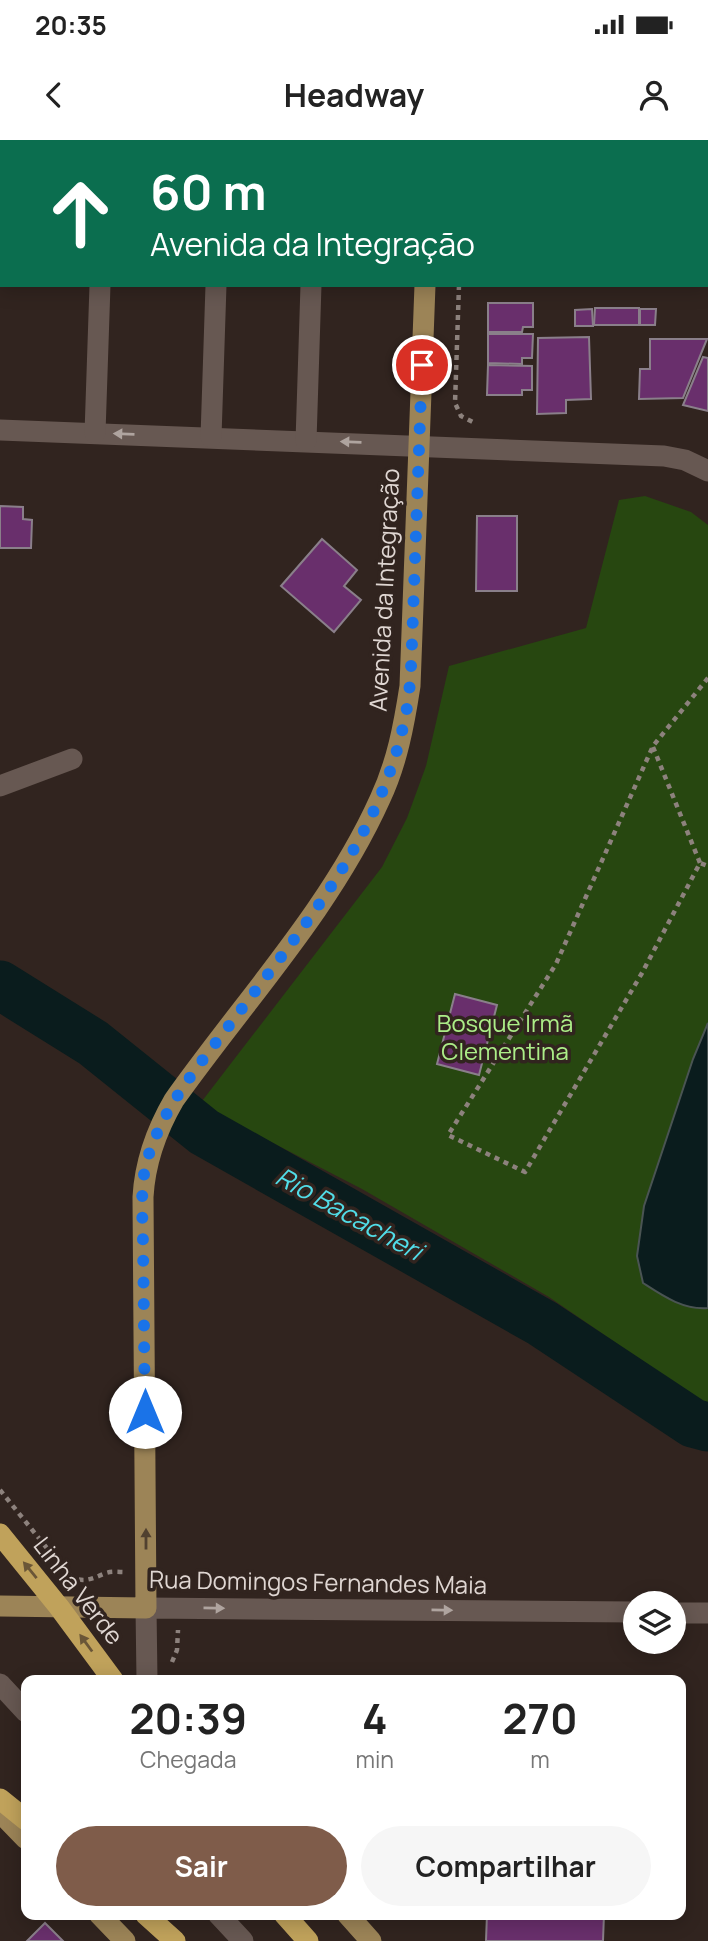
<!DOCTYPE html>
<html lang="pt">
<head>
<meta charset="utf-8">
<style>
  :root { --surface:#fff; --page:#f6f6f6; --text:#222; --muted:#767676; --accent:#7f5c4a }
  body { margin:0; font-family:Manrope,sans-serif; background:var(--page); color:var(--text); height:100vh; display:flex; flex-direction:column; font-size:26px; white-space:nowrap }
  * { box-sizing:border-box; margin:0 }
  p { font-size:23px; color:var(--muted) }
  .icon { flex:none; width:38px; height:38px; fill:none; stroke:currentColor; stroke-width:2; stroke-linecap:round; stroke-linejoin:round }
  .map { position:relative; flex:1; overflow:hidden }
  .panel { position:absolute; left:21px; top:1535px; width:665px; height:245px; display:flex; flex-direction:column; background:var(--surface); border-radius:14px; box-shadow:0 4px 18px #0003 }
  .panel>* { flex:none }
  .top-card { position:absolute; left:0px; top:0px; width:709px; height:147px; box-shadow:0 4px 18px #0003; background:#0b6e4f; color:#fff; overflow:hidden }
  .tools { position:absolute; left:623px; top:1451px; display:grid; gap:14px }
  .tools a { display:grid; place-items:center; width:63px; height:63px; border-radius:50%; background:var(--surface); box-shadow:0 4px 18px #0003; font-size:35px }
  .pin { position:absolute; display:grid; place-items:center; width:60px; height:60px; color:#fff; margin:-30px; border:4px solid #fff; border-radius:50%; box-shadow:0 2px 7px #0007 }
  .me { position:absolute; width:77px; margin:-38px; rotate:0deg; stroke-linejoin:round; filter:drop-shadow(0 0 5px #0008) }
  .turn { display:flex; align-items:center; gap:24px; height:147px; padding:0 35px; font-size:32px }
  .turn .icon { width:91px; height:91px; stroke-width:2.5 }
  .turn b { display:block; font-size:49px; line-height:60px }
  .eta { display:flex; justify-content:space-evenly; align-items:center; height:119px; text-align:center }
  .eta b { font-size:42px; font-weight:700; line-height:49px }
  .action { display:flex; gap:14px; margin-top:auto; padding:14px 35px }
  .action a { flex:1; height:80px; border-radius:42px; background:var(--accent); color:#fff; font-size:28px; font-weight:700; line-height:80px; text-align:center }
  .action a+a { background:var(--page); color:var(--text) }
  .status { display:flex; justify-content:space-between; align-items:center; height:49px; padding:0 35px; background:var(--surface); direction:ltr }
  .status svg { height:19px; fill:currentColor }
  header { display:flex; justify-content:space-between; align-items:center; height:91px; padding:0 35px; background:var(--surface); font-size:32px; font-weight:700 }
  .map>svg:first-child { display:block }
  .green { fill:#274710 }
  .water { fill:#0a1c1d; stroke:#4a5453; stroke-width:2 }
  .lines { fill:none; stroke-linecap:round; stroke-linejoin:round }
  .river { stroke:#0a1c1d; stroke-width:49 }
  .building { fill:#692f6c; stroke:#8a7f8a; stroke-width:2 }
  .path { stroke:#8d827d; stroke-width:4.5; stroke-dasharray:5 5; stroke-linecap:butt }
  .minor { stroke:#675852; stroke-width:21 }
  .major { stroke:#9c8457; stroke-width:21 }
  .highway { stroke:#c0a25b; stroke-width:21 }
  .oneway { fill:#afa49f }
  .oneway2 { fill:#514130 }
  .oneway3 { fill:#6a5637 }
  .route { stroke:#1a73e8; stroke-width:12; stroke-dasharray:0 21.6 }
  .labels { text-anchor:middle; stroke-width:7; stroke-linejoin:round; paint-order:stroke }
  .street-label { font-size:24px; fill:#dfd6d2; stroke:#31241f }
  .park-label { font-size:24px; fill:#acee88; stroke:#31241f }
  .water-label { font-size:26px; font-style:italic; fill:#51dce7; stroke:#31241f }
</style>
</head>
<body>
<div class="status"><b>20:35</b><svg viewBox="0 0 49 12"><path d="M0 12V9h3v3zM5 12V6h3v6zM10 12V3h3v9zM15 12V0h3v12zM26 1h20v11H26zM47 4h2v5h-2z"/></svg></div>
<header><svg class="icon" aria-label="back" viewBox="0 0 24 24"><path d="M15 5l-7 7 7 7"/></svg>Headway<svg class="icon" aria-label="person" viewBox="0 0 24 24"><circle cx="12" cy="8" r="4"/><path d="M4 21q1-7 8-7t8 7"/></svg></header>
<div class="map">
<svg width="708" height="1801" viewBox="0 0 708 1801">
  <rect width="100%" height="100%" fill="#31241f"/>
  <!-- green -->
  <path class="green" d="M645,356l46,16 17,13v881l-159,-109 -187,-108 -163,-84 183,-238 25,-49 19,-52 23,-100 137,-38 33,-128z"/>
  <!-- water -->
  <path class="water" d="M708,883v285c-25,2 -45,-12 -65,-25l-6,-27 7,-50 49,-147z"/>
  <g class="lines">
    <!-- river -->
    <path class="river" d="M0,845l93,58 111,89 338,191 151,100 15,4"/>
  </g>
  <!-- building -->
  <g class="building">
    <path d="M488,163h45v24h-10l-1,5h-34z"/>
    <path d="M595,168h44v17h-45z"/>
    <path d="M592,169l1,17h-18v-16z"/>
    <path d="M640,169h16l-1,16h-15z"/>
    <path d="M488,194h45l-1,24h-10v6l-34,-1z"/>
    <path d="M589,197l2,62 -25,1v13l-29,1 1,-76z"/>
    <path d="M650,199h57l-24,59 -44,1 1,-30h10z"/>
    <path d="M703,217l5,1v53l-25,-6z"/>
    <path d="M488,225l44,1v24h-10v5h-35z"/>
    <path d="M0,366l23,1v12l9,1 -1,28h-31z"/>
    <path d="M477,376h40v75h-41z"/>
    <path d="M322,399l35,31 -13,16 17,14 -27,32 -53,-46z"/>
    <path d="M455,854l42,11 -18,70 -42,-11z"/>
    <path d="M487,1774h117l-1,27h-117z"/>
    <path d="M45,1783l18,18h-36z"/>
  </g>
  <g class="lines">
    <!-- path -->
    <g class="path">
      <path d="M464,2v-2"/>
      <path d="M459,145l-4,118 6,13 14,7"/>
      <path d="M708,538l-55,68 -97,218 -108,171 77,37 117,-199 58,-110 8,3"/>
      <path d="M653,607l47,116"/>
      <path d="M0,1350l67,83c14,12 24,6 39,0 6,-2 13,-1 18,-1"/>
      <path d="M172,1522l5,-12 1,-20"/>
    </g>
    <!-- minor -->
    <g class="minor">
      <path d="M105,2v-2"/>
      <path d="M220,2v-2"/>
      <path d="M316,2v-2"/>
      <path d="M0,290l664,26 21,4 23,11"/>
      <path d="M95,293l5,-148"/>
      <path d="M211,297l5,-152"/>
      <path d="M306,301l5,-156"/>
      <path d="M0,646l72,-27"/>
      <path d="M674,1473h34"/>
      <path d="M147,1540l-1,-72 489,4"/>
      <path d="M0,1544l26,28"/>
      <path d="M218,1774l25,27"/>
    </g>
    <!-- major -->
    <g class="major">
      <path d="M430,2v-2"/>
      <path d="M0,1466l146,2 -3,-411c2,-36 13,-66 31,-97 70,-99 156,-190 206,-301 17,-36 24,-74 30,-113l15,-401"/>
      <path d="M0,1672l26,27"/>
      <path d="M99,1774l26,27"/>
      <path d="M347,1774l24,27"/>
    </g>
    <!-- highway -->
    <g class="highway">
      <path d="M0,1394l59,73 54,73"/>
      <path d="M0,1659l26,21"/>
      <path d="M145,1774l30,27"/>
      <path d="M284,1774l24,27"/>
    </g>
  </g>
  <!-- one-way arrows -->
  <defs><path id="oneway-solid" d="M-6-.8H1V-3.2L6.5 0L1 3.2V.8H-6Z" transform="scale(1.75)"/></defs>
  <g class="oneway">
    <use href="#oneway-solid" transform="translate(124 294) rotate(-178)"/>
    <use href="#oneway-solid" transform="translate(351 302) rotate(-178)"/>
    <use href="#oneway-solid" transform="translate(214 1468) rotate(1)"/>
    <use href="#oneway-solid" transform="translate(442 1470) rotate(1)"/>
  </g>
  <use class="oneway2" href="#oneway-solid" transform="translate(146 1399) rotate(-90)"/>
  <g class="oneway3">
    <use href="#oneway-solid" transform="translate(30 1430) rotate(-129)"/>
    <use href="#oneway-solid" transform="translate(86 1503) rotate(-126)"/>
  </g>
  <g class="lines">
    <!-- route -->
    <path class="route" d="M145,1272c-1,-55 -1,-110 -2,-165 0,-29 -4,-62 5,-90 16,-51 51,-92 83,-134 69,-92 146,-182 172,-296 7,-28 8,-56 9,-84l10,-278"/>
  </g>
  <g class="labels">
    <!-- street labels -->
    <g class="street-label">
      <text transform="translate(385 450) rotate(-87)" y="8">Avenida da Integração</text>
      <text transform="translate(318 1443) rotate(1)" y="8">Rua Domingos Fernandes Maia</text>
      <text transform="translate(78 1451) rotate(52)" y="8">Linha Verde</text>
    </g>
    <!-- park labels -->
    <g class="park-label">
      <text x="505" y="892">Bosque Irmã<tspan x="505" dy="28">Clementina</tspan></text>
    </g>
    <!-- water labels -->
    <g class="water-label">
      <text transform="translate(349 1074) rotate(29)" y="9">Rio Bacacheri</text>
    </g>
  </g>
</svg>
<div class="tools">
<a><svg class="icon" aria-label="layers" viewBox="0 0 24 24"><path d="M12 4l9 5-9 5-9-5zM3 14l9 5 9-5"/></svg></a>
</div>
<div class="pin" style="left:422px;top:225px;background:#d93025"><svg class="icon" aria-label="arrive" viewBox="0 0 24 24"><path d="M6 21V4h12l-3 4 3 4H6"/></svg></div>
<svg class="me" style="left:145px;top:1272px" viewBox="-20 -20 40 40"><circle r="19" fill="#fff"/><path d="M0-13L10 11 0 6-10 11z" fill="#1a73e8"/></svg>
<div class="top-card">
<div class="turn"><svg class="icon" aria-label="ahead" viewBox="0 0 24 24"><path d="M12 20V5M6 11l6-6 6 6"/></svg><div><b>60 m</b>Avenida da Integração</div></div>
</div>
<section class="panel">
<div class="eta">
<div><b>20:39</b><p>Chegada</p></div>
<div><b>4</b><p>min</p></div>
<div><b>270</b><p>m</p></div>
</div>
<div class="action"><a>Sair</a><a>Compartilhar</a></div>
</section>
</div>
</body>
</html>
